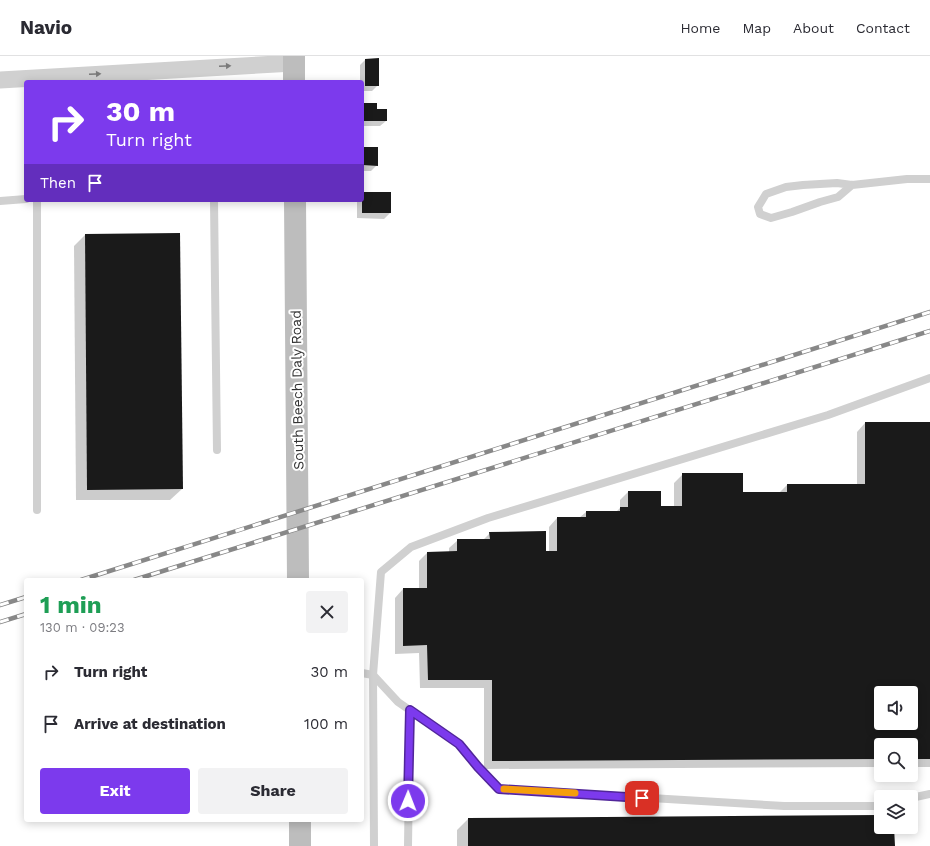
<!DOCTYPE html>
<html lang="en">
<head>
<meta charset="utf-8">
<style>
  :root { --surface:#fff; --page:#f2f2f3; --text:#2b2b33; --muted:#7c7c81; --line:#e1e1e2; --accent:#7c3aed }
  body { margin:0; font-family:"Work Sans",sans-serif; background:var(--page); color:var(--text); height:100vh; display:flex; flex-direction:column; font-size:15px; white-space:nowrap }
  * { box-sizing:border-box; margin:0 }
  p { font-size:13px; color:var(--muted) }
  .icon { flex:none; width:22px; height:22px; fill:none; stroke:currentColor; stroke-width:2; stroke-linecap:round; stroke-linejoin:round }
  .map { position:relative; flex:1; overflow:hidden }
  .drawer { position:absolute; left:24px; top:522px; width:340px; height:244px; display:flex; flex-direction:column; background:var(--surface); border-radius:4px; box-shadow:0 2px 10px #0003 }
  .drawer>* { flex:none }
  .hud { position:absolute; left:24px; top:24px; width:340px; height:122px; border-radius:4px; box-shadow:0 2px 10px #0003; background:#7c3aed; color:#fff; overflow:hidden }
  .controls { position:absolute; left:874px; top:630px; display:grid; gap:8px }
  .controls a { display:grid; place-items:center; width:44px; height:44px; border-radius:4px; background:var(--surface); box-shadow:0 2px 10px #0003; font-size:20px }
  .pin { position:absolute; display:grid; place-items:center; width:34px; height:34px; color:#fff; margin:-17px; border-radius:8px; box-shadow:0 2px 6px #0006 }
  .me { position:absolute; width:44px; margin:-22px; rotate:1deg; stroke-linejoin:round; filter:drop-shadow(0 0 3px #0008) }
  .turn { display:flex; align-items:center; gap:14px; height:84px; padding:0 16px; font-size:18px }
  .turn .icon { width:52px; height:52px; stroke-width:2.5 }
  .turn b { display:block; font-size:28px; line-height:34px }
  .then { display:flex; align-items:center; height:38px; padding:0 16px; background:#0003; gap:8px; font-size:15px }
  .round { display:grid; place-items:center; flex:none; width:42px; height:42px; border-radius:4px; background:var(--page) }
  .headline { display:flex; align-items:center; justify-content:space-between; height:68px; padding:0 16px }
  h1 { font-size:24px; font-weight:700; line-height:30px; color:#1e9e55 }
  .cta { display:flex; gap:8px; margin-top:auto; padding:8px 16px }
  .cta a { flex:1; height:46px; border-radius:4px; background:var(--accent); color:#fff; font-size:16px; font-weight:700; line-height:46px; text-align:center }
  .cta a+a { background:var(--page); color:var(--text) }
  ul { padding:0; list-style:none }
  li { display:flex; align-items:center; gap:12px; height:52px; padding:0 16px }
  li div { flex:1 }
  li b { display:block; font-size:15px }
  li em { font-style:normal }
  header { display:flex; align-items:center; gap:24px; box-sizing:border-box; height:56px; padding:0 20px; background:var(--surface); border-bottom:1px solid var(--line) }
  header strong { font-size:19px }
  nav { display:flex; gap:22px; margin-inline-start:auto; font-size:14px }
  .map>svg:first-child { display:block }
  .shadow { fill:#0003; fill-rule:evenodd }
  .building { fill:#1a1a1a; fill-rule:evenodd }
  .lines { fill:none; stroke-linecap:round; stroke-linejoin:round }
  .lane { stroke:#d0d0d0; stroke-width:8 }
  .street { stroke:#d0d0d0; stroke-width:17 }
  .secondary { stroke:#bdbdbd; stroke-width:22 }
  .rail-casing { stroke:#888; stroke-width:4.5 }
  .rail { stroke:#fff; stroke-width:3; stroke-dasharray:9; stroke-linecap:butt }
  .oneway { fill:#7a7a7a }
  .route-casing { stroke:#51269a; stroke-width:10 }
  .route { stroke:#7c3aed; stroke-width:7 }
  .slow { stroke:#f59e0b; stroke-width:7 }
  .labels { text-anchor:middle; stroke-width:4; stroke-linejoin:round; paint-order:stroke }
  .street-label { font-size:14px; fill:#333; stroke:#fff }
</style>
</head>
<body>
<header>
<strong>Navio</strong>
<nav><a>Home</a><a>Map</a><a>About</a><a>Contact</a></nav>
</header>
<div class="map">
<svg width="930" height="790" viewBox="0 0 930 790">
  <rect width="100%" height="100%" fill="#fff"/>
  <!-- shadow -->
  <g class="shadow">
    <path d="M365,4l13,25 -6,6h-10v-9h-2v-17z"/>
    <path d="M364,48l22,17 -6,5h-18v-20z"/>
    <path d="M364,92l13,17 -6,6h-9v-21z"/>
    <path d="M390,137v20l-6,6 -27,-1v-18h5v-6z"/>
    <path d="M85,179l97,254 -12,11h-94l-2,-254z"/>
    <path d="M865,367h65v344h-19v-22h-30v22l-397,2v-81h-64l-1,-35 -24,1v-56l8,-9h16v-28l8,-8 22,-1v-4l9,-8h25l7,-7 55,19h4v-25l8,-9h22l7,-6h30l4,-4v-8l8,-8 32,15h14v-24l9,-9 59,19h37l8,-8h70v-53zM881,637h30v30h-30z"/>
    <path d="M881,760v11h12l1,19h-437v-16l11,-11z"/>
  </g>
  <!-- building -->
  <g class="building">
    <path d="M379,2v28h-14v-27z"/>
    <path d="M363,47h14v6h10v12h-25z"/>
    <path d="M363,91h15v19l-15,-1 -1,-10h1z"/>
    <rect x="362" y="136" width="29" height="21"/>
    <path d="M180,177l3,256 -96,1 -2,-256z"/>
    <path d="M865,366h65v337h-19v-14h-30v14l-389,2v-81h-64l-1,-35 -24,1v-58h24v-36l30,-1v-12h33l-1,-7 57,-1v20h11v-34h29v-6h34v-4h8v-16h33v15h21v-33h61v19h44v-8h78zM881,637h30v30h-30z"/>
    <path d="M881,759v12h13l1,19h-427v-28z"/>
  </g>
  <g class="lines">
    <!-- lane -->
    <g class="lane">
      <path d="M852,129l-14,12 -18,5 -28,10 -21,6 -11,-4 -2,-7 8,-13 20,-7 17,-2 34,-2 15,2 55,-6h23"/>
      <path d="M214,144l3,250"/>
      <path d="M0,145l26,-2"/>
      <path d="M37,454v-310"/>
      <path d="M362,617l11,2 25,27 61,42 19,23 21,22 285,17h92l5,-1"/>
      <path d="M911,742l19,-4"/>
      <path d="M374,790l-1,-171 8,-103 30,-25 77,-29 340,-103 102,-37"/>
      <path d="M408,790l2,-136"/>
    </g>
    <!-- street -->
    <path class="street" d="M0,24l294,-17"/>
    <!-- secondary -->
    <g class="secondary">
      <path d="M294,0v26"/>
      <path d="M295,144l3,380"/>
      <path d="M300,764v26"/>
    </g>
    <defs>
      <g id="rail">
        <path d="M81,524l849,-268"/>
        <path d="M134,524l796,-249"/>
        <path d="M0,549l26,-8"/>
        <path d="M0,566l26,-8"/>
      </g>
    </defs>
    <!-- rail casing -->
    <use href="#rail" class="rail-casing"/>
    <!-- rail -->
    <use href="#rail" class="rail"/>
  </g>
  <!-- one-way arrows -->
  <defs><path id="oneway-solid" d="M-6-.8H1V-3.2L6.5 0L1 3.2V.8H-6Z"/></defs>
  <g class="oneway">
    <use href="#oneway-solid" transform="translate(225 10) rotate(-3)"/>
    <use href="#oneway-solid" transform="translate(95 18) rotate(-3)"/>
  </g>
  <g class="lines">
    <defs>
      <path id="route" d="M408,745l2,-91 49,34 19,23 21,22 143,9"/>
    </defs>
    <!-- route casing -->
    <use href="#route" class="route-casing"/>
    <!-- route -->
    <use href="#route" class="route"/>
    <!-- slow -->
    <path class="slow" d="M504,733l71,4"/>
  </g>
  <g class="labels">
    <!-- street labels -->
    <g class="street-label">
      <text transform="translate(297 334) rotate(-91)" y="5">South Beech Daly Road</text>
    </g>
  </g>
</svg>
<div class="controls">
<a><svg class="icon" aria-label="sound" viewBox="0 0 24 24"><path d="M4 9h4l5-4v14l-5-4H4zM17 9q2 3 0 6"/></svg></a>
<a><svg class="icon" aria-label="search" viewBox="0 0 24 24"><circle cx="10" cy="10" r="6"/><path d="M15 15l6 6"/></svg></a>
<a><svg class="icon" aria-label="layers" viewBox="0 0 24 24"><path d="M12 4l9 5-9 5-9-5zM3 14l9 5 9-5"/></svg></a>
</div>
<div class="pin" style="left:642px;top:742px;background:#d93025"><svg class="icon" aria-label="arrive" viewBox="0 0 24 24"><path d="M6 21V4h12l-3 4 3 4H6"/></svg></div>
<svg class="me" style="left:408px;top:745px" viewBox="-20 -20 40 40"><circle r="17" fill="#7c3aed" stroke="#fff" stroke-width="3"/><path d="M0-11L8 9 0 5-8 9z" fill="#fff"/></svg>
<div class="hud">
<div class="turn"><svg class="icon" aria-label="right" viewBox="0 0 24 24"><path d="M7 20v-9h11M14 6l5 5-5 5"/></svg><div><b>30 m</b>Turn right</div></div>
<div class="then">Then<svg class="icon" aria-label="arrive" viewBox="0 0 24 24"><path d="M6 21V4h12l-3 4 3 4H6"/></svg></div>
</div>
<section class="drawer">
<div class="headline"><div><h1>1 min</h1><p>130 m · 09:23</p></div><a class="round"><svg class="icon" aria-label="close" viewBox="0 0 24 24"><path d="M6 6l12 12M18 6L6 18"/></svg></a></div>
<ul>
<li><svg class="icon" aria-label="right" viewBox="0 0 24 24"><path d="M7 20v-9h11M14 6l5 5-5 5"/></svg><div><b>Turn right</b></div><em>30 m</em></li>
<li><svg class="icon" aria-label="arrive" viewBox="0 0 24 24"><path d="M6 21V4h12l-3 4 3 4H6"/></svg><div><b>Arrive at destination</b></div><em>100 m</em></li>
</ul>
<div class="cta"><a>Exit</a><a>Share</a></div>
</section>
</div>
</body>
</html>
